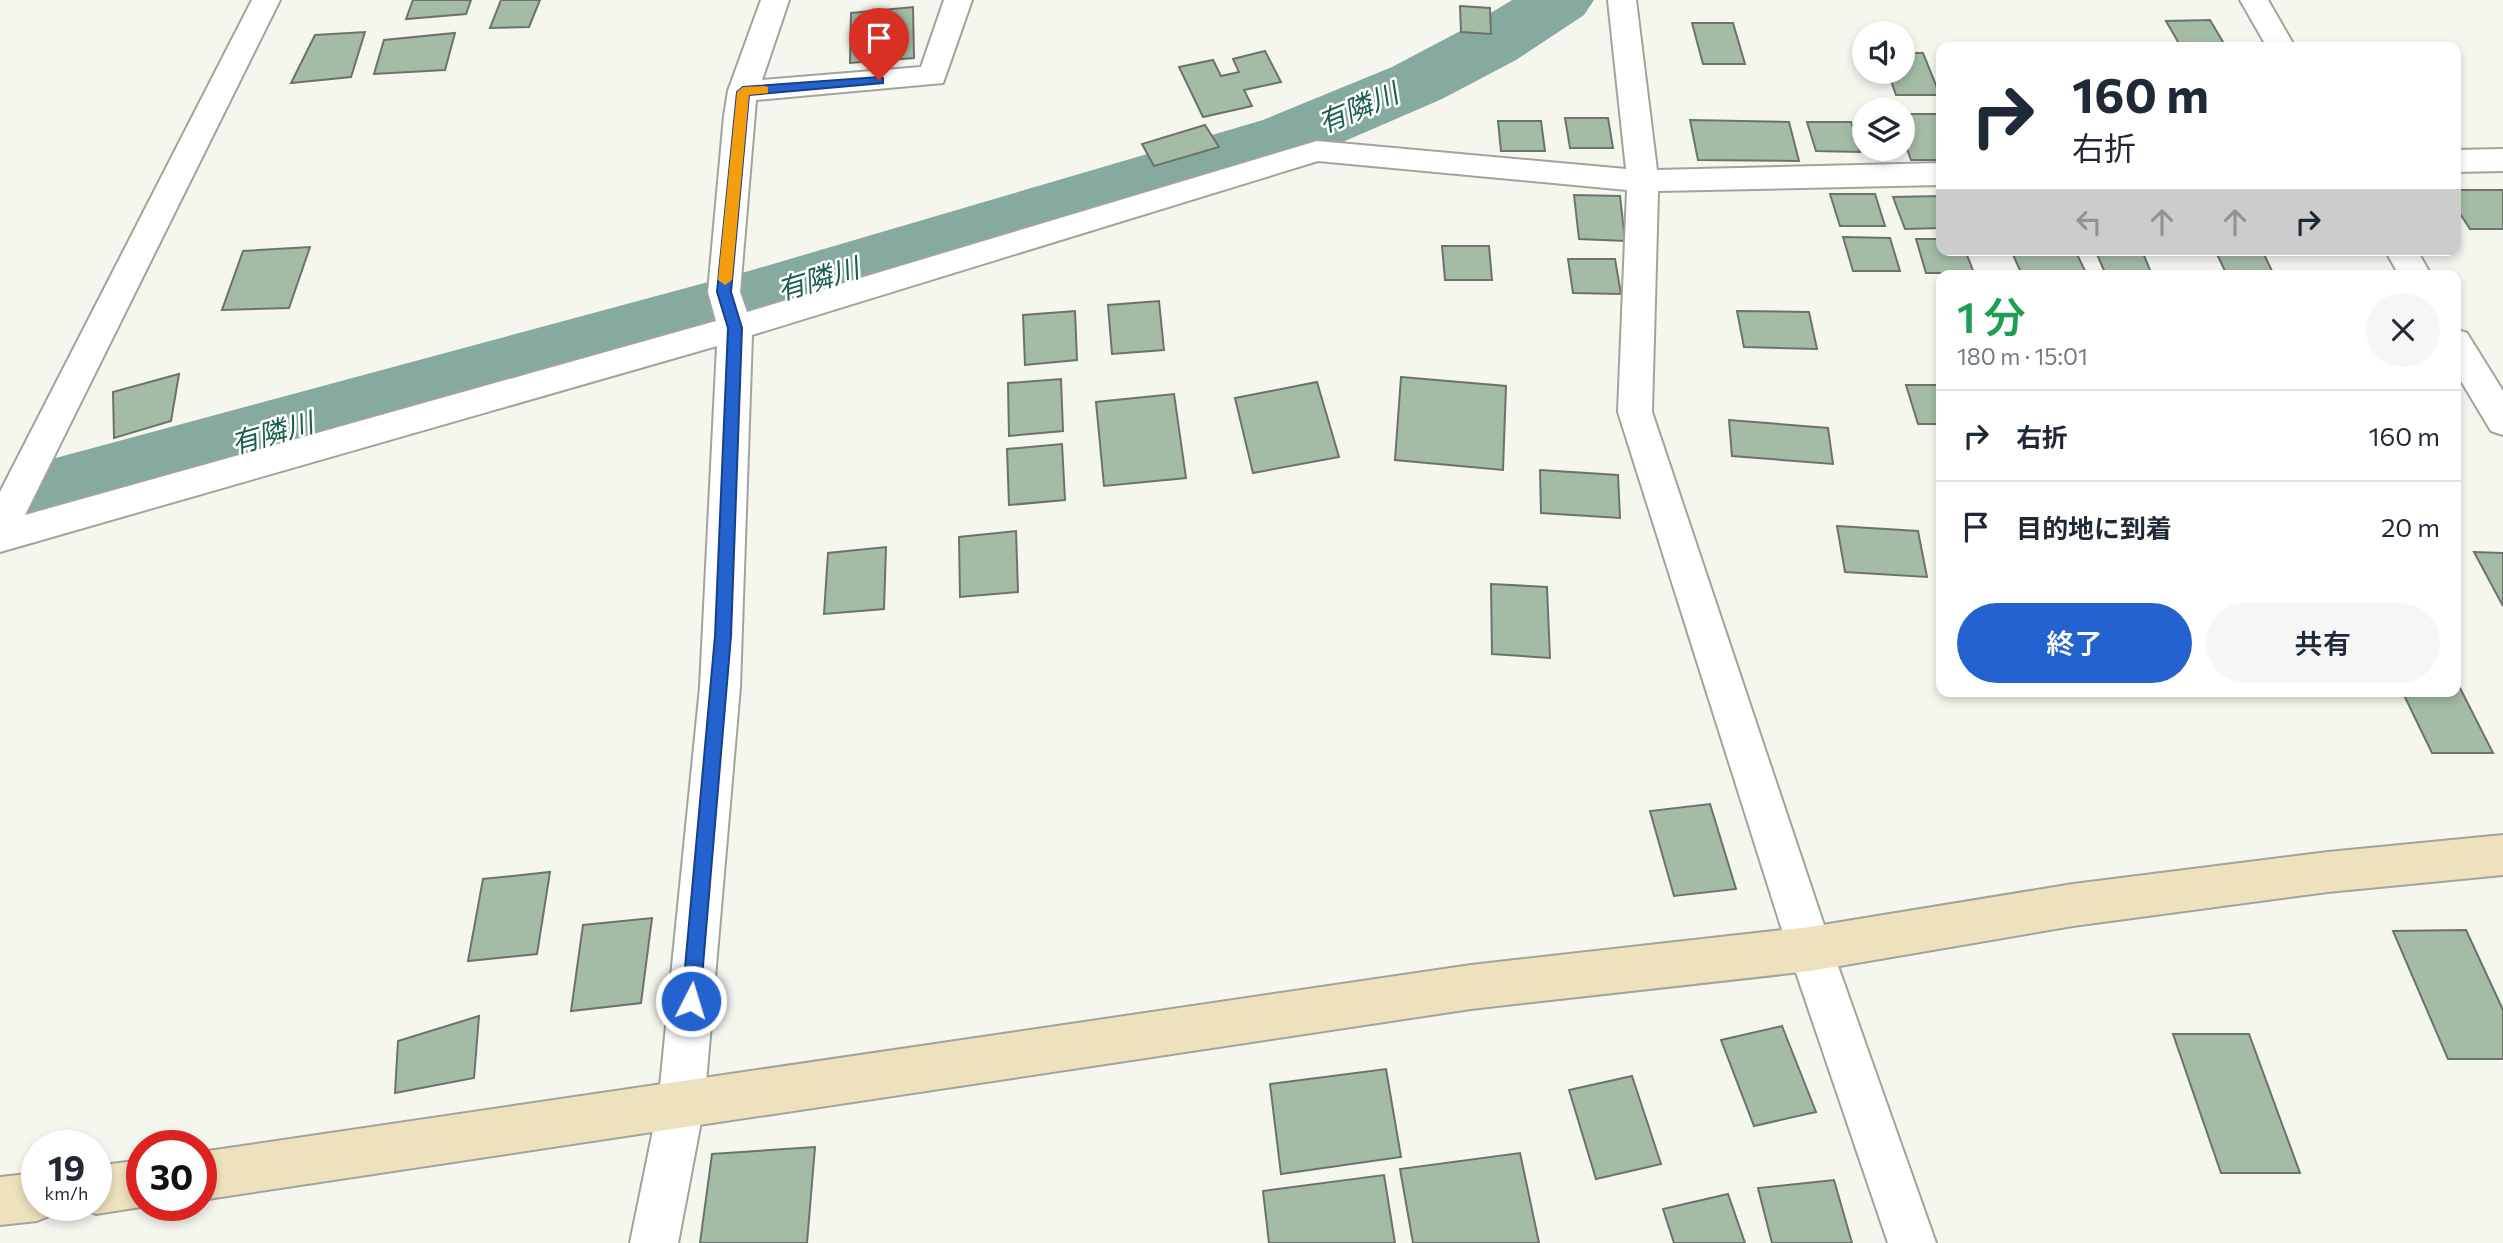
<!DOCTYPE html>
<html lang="ja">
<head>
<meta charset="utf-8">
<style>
  :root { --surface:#fff; --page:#f6f6f7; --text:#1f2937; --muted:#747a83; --line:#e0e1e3; --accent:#2463cf }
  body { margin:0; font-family:Commissioner,"Noto Sans JP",sans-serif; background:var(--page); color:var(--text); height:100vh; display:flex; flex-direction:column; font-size:26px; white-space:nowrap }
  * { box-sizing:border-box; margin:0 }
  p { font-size:23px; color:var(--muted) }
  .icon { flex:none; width:38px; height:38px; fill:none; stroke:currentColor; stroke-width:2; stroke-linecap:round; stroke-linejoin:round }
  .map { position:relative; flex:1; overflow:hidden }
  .details { position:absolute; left:1936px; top:270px; width:525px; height:427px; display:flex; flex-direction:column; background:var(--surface); border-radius:14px; box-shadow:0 4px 10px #0003 }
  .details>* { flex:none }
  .guide { position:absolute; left:1936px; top:42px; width:525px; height:214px; border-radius:14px; box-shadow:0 4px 10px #0003; background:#fff; color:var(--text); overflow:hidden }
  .buttons { position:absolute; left:1852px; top:21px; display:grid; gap:14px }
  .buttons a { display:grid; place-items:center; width:63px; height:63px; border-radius:50%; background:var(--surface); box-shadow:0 4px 10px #0003; font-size:35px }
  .speed { position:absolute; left:21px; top:1130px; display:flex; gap:14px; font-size:35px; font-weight:700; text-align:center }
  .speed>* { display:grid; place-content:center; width:91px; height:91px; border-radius:50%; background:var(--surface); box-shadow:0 4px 10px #0003; line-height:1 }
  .speed small { font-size:18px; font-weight:400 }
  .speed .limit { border:10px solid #d22; background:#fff; color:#111 }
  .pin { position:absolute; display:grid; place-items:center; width:60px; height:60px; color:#fff; margin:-72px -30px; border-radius:50% 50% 50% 0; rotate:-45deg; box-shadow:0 0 7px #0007 }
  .pin .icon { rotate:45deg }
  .me { position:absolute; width:77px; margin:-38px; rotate:5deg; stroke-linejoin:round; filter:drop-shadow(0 0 5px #0008) }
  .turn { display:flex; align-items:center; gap:24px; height:147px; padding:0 21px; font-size:32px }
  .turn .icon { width:91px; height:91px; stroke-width:2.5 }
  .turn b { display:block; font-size:49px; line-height:60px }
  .lanes { display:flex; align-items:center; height:66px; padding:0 21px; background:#0003; justify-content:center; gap:35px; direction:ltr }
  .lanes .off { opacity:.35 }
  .round { display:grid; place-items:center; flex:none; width:74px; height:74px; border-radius:37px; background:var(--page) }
  .head { display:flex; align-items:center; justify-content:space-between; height:119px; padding:0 21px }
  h1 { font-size:42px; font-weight:600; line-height:52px; color:#1e9e55 }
  .action { display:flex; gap:14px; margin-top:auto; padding:14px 21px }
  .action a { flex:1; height:80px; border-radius:42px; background:var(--accent); color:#fff; font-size:28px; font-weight:600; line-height:80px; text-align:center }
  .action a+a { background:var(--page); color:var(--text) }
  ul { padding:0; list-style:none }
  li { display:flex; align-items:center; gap:21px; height:91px; padding:0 21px; border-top:2px solid var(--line) }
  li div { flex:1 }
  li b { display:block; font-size:26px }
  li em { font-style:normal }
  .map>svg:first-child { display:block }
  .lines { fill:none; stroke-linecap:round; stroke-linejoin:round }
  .river { fill:#86aa9f; fill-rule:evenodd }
  .building { fill:#a4bca5; stroke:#6d726d; stroke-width:2 }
  .street-casing { stroke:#a2a49c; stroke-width:4 }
  .secondary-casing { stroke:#a2a49c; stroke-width:4 }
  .street { fill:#fff; fill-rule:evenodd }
  .secondary { fill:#eee2be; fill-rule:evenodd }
  .route { fill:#2463cf; stroke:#174087; stroke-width:2 }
  .slow { fill:#f59e0b }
  .labels { text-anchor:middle; stroke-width:5; stroke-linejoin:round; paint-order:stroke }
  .water-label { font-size:28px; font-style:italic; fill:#195e4f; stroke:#fff }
</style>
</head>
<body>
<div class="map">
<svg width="2503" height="1243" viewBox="0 0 2503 1243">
  <rect width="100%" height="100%" fill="#f5f6ee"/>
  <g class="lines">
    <!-- river -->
    <path class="river" d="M1512,0h82l-10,15 -68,45 -74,39 -127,55 -566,175 -697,200 -31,-10 -13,-25 13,-25 31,-10 697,-188 514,-151 129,-53 74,-39z"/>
  </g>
  <!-- building -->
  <g class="building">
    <path d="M413,0h58l-5,14 -60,5z"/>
    <path d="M501,0h39l-11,27 -39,1z"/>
    <path d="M1460,6l30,2 1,26 -30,-2z"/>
    <path d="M913,7l1,51 -64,5 1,-50z"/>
    <path d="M2210,20l16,27h-45l-15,-26z"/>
    <path d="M1692,23h41l12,41h-42z"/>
    <path d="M365,32l-14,45 -60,6 24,-48z"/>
    <path d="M455,33l-10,37 -71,4 10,-34z"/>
    <path d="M1265,51l16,31 -37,8 8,16 -49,11 -24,-50 34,-7 8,16 18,-4 -6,-13z"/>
    <path d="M1902,53h21l17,42h-44l-8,-23h14z"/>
    <path d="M1902,114h36l3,8v38h-30l-9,-25z"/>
    <path d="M1565,118h43l5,30h-43z"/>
    <path d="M1690,120l99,2 10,39 -101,-1z"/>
    <path d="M1498,121h43l4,30h-44z"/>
    <path d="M1807,122h44l9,30 -44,-1z"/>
    <path d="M1205,125l14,22 -65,19 -12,-22z"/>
    <path d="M2455,190h48v39h-33l-15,-23z"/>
    <path d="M1830,194h45l10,32h-45z"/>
    <path d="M1574,195l46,1 5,45 -46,-2z"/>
    <path d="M1941,196v32l-36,1 -12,-32z"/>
    <path d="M1843,237l47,1 10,33h-47z"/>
    <path d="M1916,239h25v11h24l9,23h-48z"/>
    <path d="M1442,246h47l3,34h-47z"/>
    <path d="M310,247l-21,61 -67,2 21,-59z"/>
    <path d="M2011,250h64l12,25h-65z"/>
    <path d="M2215,250h47l12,25h-47z"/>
    <path d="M2096,252l47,1 9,22h-46z"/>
    <path d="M1568,259h47l6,35 -48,-1z"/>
    <path d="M1159,301l5,49 -52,4 -4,-49z"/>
    <path d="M1075,311l2,49 -52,5 -2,-50z"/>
    <path d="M1737,311l72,1 8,37 -73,-2z"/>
    <path d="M179,374l-8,47 -57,17 -1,-46z"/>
    <path d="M1401,377l105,9 -3,84 -108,-10z"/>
    <path d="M1061,379l2,52 -54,5 -1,-53z"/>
    <path d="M1317,382l22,75 -86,16 -18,-75z"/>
    <path d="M1906,385h35v39h-23z"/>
    <path d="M1174,394l12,84 -82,8 -8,-84z"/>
    <path d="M1729,420l99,8 5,36 -101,-8z"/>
    <path d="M1062,444l3,56 -56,5 -2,-56z"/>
    <path d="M1540,470l78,5 2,43 -79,-5z"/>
    <path d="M1837,526l81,5 9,46 -82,-5z"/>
    <path d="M1016,531l2,61 -58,5 -1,-60z"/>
    <path d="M886,547l-2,62 -60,5 4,-61z"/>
    <path d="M2474,552l29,1v53z"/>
    <path d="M1491,584l56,3 3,71 -58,-4z"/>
    <path d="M2455,682h2l36,71h-61l-30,-62h53z"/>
    <path d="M1710,804l26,85 -62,7 -24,-85z"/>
    <path d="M550,872l-13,82 -69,7 15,-82z"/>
    <path d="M652,918l-11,85 -70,8 12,-86z"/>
    <path d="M2466,930l37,80v49h-55l-55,-128z"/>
    <path d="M479,1016l-5,62 -79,15 3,-52z"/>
    <path d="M1782,1026l34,86 -62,14 -33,-86z"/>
    <path d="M2173,1034h76l51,139h-79z"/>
    <path d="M1386,1069l15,88 -120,17 -11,-90z"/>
    <path d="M1632,1076l29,88 -65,15 -27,-89z"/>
    <path d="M815,1147l-8,96h-107l12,-89z"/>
    <path d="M1520,1153l19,90h-126l-13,-74z"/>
    <path d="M1384,1175l11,68h-126l-6,-52z"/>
    <path d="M1834,1180l18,63h-80l-14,-55z"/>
    <path d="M1728,1194l17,49h-71l-11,-34z"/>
  </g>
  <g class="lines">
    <defs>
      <g id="street">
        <path d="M252,0h28l-255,515 691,-194 -8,-29 16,-176 4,-25 33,-91h28l-27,80 159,-13 23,-67h28l-29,83 -187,17 -16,192 7,20 570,-171 309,28 -18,-169h28l21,170 284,-7v22l-283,6 -6,221 180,537 104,294h-48l-100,-294 -170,-537 9,-222 -309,-29 -566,174 -12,352 -36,419 -26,137h-48l28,-137 42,-419 17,-341 -717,206v-60z"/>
        <path d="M2240,0h28l27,47h-28z"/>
        <path d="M2503,149v22l-48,1v-22z"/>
        <path d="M2385,250h32l14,25h-32z"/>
        <path d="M2455,329l12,4 36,58v44l-12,-4 -36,-60z"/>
      </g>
      <g id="secondary">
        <path d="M2503,835v40l-175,17 -255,34 -263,45 -339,38 -1270,191v-48l1270,-187 339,-38 263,-43 255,-32z"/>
        <path d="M142,1160v46h5l-51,8 -17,-7 17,-1v-40z"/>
        <path d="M37,1173v33h20l-3,8 -17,7 -37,4v-48z"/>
      </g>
    </defs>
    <!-- street casing -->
    <use href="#street" class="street-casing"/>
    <!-- secondary casing -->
    <use href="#secondary" class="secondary-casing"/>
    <!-- street -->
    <use href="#street" class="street"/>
    <!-- secondary -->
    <use href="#secondary" class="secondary"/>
  </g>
  <!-- route -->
  <path class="route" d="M879,77l4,1v5l-134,12 -18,197 11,36 -11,308 -31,365 -3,7 -6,3 -7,-3 -2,-7 33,-365 13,-308 -11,-36 20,-200 6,-5z"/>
  <!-- slow -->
  <path class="slow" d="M764,86l4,1v6l-19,2 -17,185 -7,5 -7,-5 19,-188 6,-5z"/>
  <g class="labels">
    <!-- water labels -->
    <g class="water-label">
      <text transform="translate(1358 108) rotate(-23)" y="10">有隣川</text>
      <text transform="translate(818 279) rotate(-17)" y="10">有隣川</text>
      <text transform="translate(272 433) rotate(-16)" y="10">有隣川</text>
    </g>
  </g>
</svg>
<div class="buttons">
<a><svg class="icon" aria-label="sound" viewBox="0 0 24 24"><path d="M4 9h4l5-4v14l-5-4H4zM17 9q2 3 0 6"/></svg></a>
<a><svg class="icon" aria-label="layers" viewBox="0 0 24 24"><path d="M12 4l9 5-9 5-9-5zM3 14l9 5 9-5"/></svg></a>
</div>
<div class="speed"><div>19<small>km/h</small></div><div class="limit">30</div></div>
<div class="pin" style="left:879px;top:80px;background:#d93025"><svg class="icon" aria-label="arrive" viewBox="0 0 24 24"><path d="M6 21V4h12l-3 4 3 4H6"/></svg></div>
<svg class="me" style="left:691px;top:1001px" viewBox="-20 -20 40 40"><circle r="17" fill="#2463cf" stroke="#fff" stroke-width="3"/><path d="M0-11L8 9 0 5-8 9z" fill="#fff"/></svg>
<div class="guide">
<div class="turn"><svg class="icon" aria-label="right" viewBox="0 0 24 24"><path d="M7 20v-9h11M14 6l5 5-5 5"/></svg><div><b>160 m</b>右折</div></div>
<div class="lanes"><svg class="icon off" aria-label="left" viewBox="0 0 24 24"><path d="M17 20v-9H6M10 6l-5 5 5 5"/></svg><svg class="icon off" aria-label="ahead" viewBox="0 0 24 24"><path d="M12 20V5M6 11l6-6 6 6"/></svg><svg class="icon off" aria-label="ahead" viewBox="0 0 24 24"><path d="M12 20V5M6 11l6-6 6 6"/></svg><svg class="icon" aria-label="right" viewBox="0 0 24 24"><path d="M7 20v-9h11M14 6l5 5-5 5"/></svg></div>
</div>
<section class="details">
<div class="head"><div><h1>1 分</h1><p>180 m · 15:01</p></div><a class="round"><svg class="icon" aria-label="close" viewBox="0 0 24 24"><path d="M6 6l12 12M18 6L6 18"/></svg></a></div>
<ul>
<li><svg class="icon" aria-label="right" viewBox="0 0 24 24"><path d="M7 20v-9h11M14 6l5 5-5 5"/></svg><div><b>右折</b></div><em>160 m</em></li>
<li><svg class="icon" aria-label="arrive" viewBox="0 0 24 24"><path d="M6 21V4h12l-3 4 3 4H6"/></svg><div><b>目的地に到着</b></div><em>20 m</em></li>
</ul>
<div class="action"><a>終了</a><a>共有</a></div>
</section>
</div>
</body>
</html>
